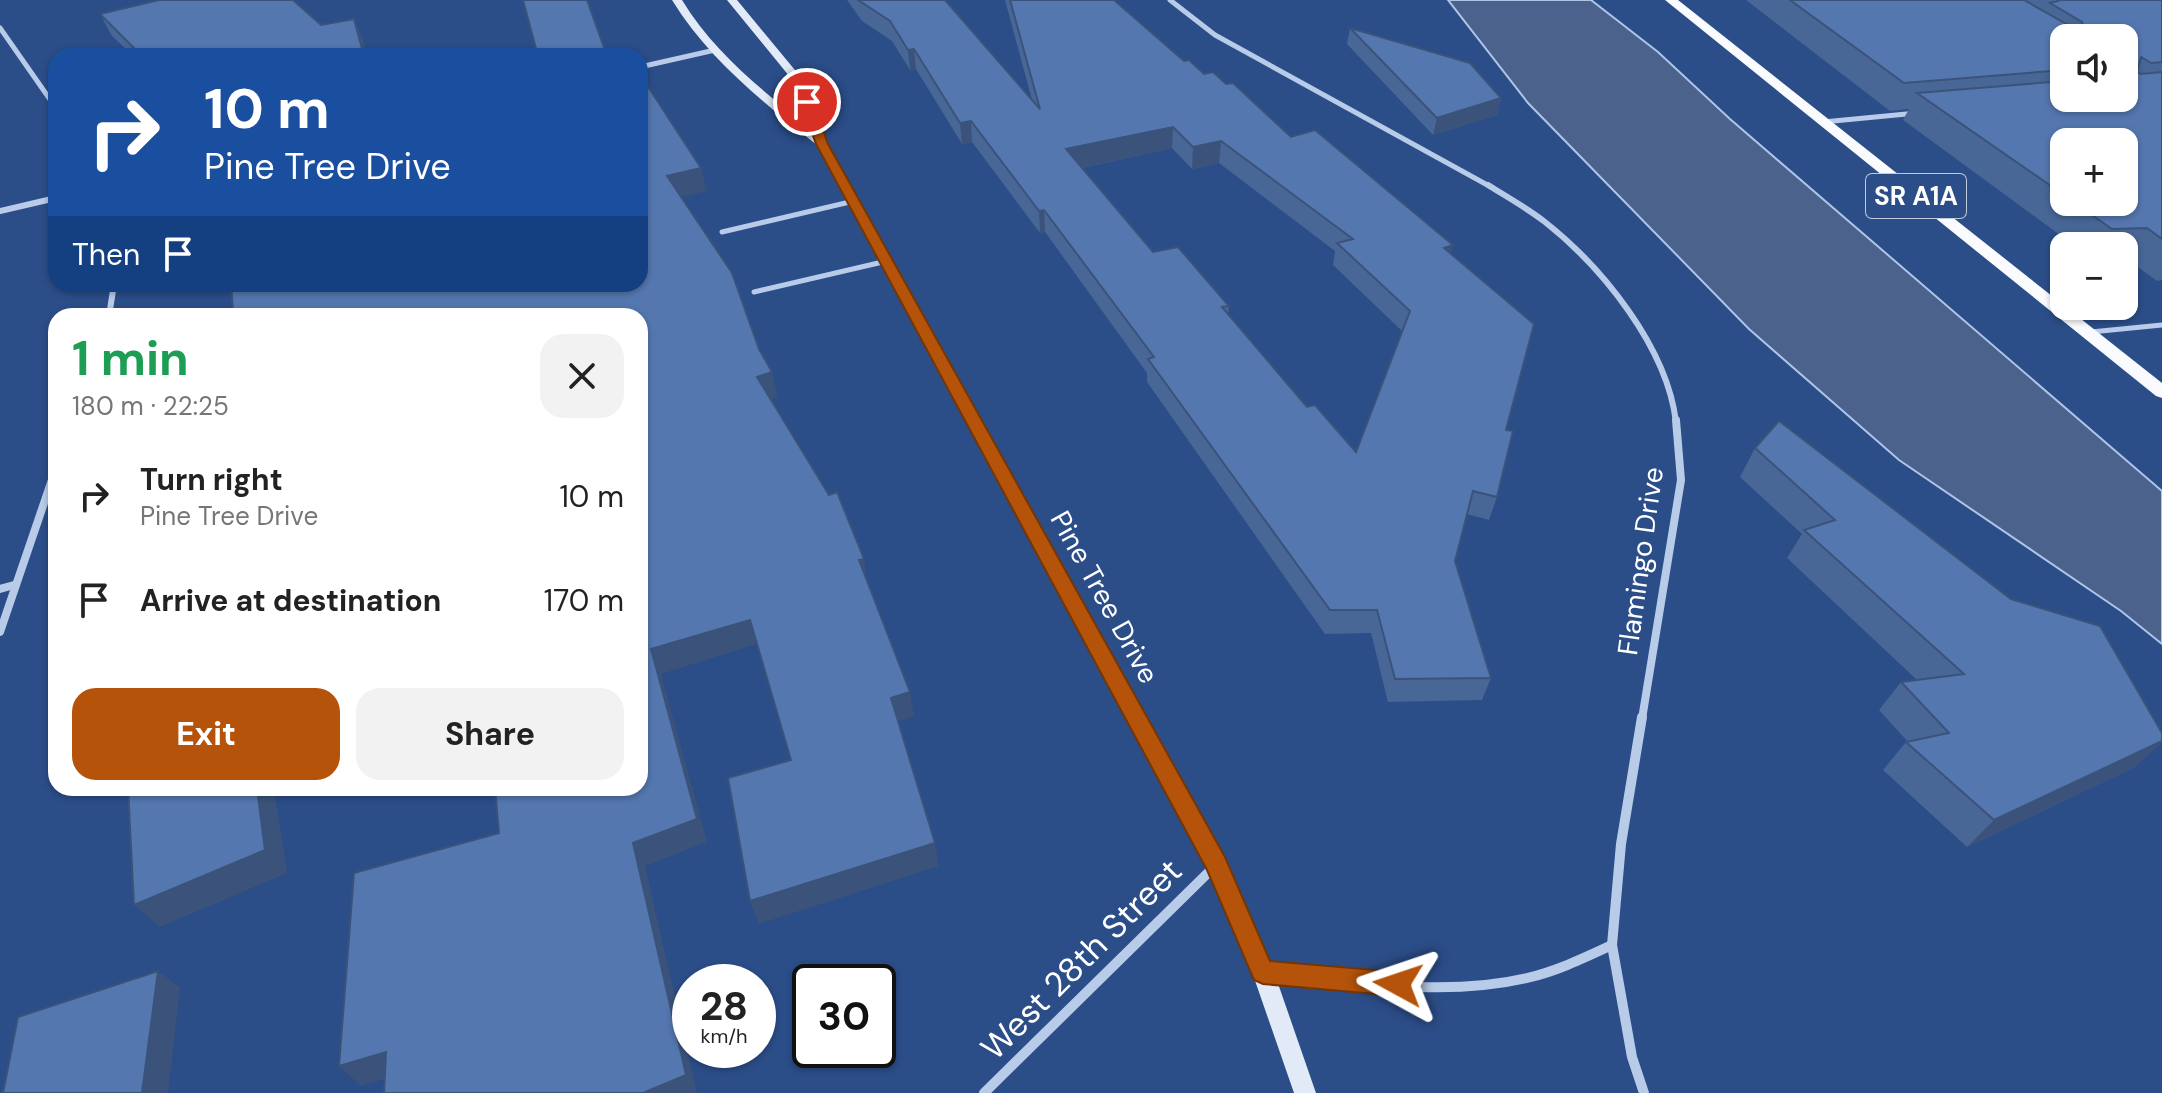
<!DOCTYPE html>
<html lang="en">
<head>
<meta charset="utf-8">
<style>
  :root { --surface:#fff; --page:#f2f2f2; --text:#222; --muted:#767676; --accent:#b45309 }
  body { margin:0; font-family:"DM Sans",sans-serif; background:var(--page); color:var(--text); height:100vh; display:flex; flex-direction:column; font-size:30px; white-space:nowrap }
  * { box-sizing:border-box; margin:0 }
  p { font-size:26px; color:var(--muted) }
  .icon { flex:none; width:44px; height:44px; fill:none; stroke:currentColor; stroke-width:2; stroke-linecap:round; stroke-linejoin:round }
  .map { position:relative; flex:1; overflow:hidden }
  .panel { position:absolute; left:48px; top:308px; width:600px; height:488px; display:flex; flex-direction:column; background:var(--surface); border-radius:24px; box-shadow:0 2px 6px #0004 }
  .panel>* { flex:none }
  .top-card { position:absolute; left:48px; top:48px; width:600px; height:244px; border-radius:24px; box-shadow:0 2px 6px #0004; background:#1a4fa0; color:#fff; overflow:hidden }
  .fabs { position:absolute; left:2050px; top:24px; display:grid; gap:16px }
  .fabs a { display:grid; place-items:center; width:88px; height:88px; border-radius:16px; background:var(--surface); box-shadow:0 2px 6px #0004; font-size:40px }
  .speed { position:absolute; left:672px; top:964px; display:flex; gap:16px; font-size:40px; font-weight:700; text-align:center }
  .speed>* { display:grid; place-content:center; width:104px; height:104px; border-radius:50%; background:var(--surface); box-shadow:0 2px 6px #0004; line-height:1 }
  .speed small { font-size:20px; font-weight:400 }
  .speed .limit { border:4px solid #111; border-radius:12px; background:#fff; color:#111 }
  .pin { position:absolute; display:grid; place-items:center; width:68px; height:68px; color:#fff; margin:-34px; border:4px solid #fff; border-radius:50%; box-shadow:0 2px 8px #0007 }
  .me { position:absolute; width:88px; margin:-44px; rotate:275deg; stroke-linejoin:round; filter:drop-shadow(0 0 6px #0008) }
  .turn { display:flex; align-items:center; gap:28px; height:168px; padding:0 24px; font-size:36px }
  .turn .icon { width:104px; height:104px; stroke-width:2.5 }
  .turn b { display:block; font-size:56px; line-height:68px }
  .then { display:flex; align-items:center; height:76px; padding:0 24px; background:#0003; gap:16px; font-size:30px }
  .round { display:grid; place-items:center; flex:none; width:84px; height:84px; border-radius:24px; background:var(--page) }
  .summary { display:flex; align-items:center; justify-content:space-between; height:136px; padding:0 24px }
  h1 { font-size:48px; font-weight:700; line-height:60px; color:#1e9e55 }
  .action { display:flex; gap:16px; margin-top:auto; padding:16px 24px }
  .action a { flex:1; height:92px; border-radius:24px; background:var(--accent); color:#fff; font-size:32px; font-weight:700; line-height:92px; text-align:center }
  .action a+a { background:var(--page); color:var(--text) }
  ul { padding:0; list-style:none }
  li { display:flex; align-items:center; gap:24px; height:104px; padding:0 24px }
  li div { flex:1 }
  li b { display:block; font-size:30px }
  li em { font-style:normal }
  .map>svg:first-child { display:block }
  .water { fill:#4a628c; stroke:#aec5e8; stroke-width:2 }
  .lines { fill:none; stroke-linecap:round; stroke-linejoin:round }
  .service { stroke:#b8cbe8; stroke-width:5 }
  .minor-far3 { stroke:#b8cbe8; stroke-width:5 }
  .minor-far2 { stroke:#b8cbe8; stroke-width:6 }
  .minor-far1 { stroke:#b8cbe8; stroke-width:8 }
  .minor { stroke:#b8cbe8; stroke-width:10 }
  .secondary { fill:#e2eaf7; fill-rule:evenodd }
  .primary { fill:#fafbfe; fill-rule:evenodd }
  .wall { fill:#486696; fill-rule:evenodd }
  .shaded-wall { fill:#3b537a }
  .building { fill:#5477af; stroke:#3b537a; stroke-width:2; fill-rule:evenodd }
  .route { fill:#b45309; stroke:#753606; stroke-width:2 }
  .labels { text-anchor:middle; stroke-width:8; stroke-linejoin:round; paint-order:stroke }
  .shield { fill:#2b4d88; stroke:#bfcadb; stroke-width:2 }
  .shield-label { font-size:26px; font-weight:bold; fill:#fff }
  .street-label { font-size:28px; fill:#fff; stroke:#2b4d88 }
  .near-street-label { font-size:34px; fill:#fff; stroke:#2b4d88 }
</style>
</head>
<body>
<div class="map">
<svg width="2162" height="1093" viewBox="0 0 2162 1093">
  <rect width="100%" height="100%" fill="#2b4d88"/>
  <!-- water -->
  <path class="water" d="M1448,0h143l67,52 72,67 432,372v153l-41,-33 -222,-151 -150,-131 -221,-226z"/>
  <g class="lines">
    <!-- service -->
    <g class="service">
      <path d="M722,232l132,-31"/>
      <path d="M754,292l133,-31"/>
      <path d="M2091,332l71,-7"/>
    </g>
    <!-- minor-far3 -->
    <g class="minor-far3">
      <path d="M1170,0l45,35 276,152"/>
      <path d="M0,28l56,80"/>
      <path d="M640,67l75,-17"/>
      <path d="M1823,122l94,-9"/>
    </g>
    <!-- minor-far2 -->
    <g class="minor-far2">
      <path d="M1488,185c19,12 39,23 57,37 57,45 122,125 131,200"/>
      <path d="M0,211l56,-13"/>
      <path d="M109,316l5,-32"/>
    </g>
    <!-- minor-far1 -->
    <g class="minor-far1">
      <path d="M0,589l14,-4"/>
      <path d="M0,632l56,-164"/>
      <path d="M1642,719l39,-239 -5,-60"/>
    </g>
    <!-- minor -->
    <g class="minor">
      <path d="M1642,717l-21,127 -9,101 20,112 12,36"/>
      <path d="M1265,972c86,9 176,26 262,6 30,-7 57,-20 85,-33"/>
      <path d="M984,1093l232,-228"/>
    </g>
    <!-- secondary -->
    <path class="secondary" d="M672,0h10c33,54 81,91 130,130l-18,-48 -67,-82h10l67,81 23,63 397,715 50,113 42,121h-22l-42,-121 -43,-103 -392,-724c-54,-43 -108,-85 -145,-145z"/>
    <!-- primary -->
    <path class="primary" d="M1665,0h13l484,383v15l-6,-2z"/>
  </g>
  <!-- wall -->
  <g class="wall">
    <path d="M847,0h98l87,100 -27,-100h109l70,61 20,13 22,10 65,53 160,117 55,176 -9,67 -8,23 -22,-6 -12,47 36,117 -9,22 -94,2 -17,-69 -46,1 -178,-252v-9l-102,-141 -5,1 -68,-91 -10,2 -46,-75 -6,1 -18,-29 -30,-20zM1172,148l20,21 27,-6 116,88 -2,14 69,66 -46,121 -49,-45 -79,-93 1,-8 -76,-54 -71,-84z"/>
    <path d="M1746,0h416v280l-5,1 -33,-24v-11h-49l-172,-126 6,-11 -19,2zM2064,38h60v60h-60zM2064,142l60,60h-60z"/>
    <path d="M100,14l221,11 33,-6 9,22 -236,9 -15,-14z"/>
    <path d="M1350,28l151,70 -4,17 -64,20 -86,-91z"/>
    <path d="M1755,448l380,319 -168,80 -84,-77 23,-28h2l-29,-32 22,-28 16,-2 -130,-122 15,-24 -62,-57z"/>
  </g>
  <!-- shaded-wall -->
  <g class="shaded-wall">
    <path d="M354,19l9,22 4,15h-3z"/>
    <path d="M914,49l2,20 -6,1 -2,-20z"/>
    <path d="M1501,98l-4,17 -64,20 4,-17z"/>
    <path d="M971,121l1,21 -10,2 -2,-21z"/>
    <path d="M1173,127l-1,21 -105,23 -1,-22z"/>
    <path d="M1221,141l-2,22 -27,6 1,-22z"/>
    <path d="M701,168l6,23 -34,8 -6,-23z"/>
    <path d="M1044,210l1,22 -5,1 -1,-22z"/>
    <path d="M1453,245l-6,23 -3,-20z"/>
    <path d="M772,372l6,25 -15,4 -6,-24z"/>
    <path d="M864,559l4,25 -9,-24z"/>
    <path d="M750,620l7,24 -96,30 46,168 -62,24 52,227h-54l-10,-250 18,-194z"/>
    <path d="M910,692l4,24 -19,7 -4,-25z"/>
    <path d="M2162,741v2l-27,24 -168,80 27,-27z"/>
    <path d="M257,788h20l-3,1 13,84 -127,54 -26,-22z"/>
    <path d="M935,843l4,23 -180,58 -9,-23z"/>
    <path d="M158,971l22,17 -12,105h-26z"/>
    <path d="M386,1052l20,20 -45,14 -22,-20z"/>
  </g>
  <!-- building -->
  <g class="building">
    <path d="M159,0h134l28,25 33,-6 10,37h-259l29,-8 -34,-34z"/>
    <path d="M523,0h64l20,56h-69z"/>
    <path d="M858,0h87l95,109 -30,-109h104l70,61 5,-1 15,14 9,-2 13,12 7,-1 58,54 24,-7 138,115 -9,3 90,76 -28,106 7,1 -16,66 -24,-6 -18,70 36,117 -96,1 -18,-69h-47l-182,-251 6,-2 -110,-147 -5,1 -68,-90 -11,2 -46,-74 -6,1 -18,-29zM1173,127l20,20 28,-6 132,98 -16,4 73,68 -54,141 -41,-47 -8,2 -85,-100 7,-1 -51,-59 -25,5 -87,-103z"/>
    <path d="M1790,0h234l53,30 7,-2 -2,-6 -32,-19 8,-2 -1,-1h105v62l-11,1 -10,-6 -4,15 4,2 21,-2v167l-15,-11 -35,1 -39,-27h51v-60h-60v53l-147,-102 147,-12v17h60v-60h-60v32l-160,13z"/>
    <path d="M1350,28l120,35 31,35 -64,20z"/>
    <path d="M640,76h1l60,92 -34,8 65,97 27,76 13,23 -15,5 72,118 8,-3 27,67 -5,1 51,132 -19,6 44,145 -185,58 -22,-123 63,-18 -41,-140 -99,29 46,170 -64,24 53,232 -43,18h-259l2,-41 -47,14 15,-193 145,-40 -4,-45h145v-472l-427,-1 20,-5 -2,-26h409z"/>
    <path d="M1779,421l232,178 89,27 62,107v8l-168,79 -88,-78 43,-9 -48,-51 63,-8 -160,-144 31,-10 -80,-72z"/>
    <path d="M128,788h129l8,62 -131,55z"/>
    <path d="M158,971l-16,122h-139l15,-76z"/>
  </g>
  <!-- route -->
  <path class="route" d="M807,98l6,4 15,42 397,713 45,104 128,11 8,4 4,8 -4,8 -8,4 -135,-12 -9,-4 -47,-110 -391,-726 -15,-42z"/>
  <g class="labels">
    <!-- shield labels -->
    <rect class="shield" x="1866" y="174" width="100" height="44" rx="6"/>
    <g class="shield-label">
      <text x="1916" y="205">SR A1A</text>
    </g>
    <!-- street labels -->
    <g class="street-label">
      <text transform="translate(1640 561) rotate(-82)" y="10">Flamingo Drive</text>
      <text transform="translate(1105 597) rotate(61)" y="10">Pine Tree Drive</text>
    </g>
    <!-- near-street labels -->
    <g class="near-street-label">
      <text transform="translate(1081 959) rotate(-45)" y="12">West 28th Street</text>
    </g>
  </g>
</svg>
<div class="fabs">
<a><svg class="icon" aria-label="sound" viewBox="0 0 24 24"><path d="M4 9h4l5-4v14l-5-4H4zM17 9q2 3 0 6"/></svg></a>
<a>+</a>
<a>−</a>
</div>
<div class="speed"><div>28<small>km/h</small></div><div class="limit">30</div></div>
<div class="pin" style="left:807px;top:102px;background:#d93025"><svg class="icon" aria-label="arrive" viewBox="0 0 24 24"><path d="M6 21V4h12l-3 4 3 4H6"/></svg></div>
<svg class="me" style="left:1398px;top:984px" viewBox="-20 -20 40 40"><path d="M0-17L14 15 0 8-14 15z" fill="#b45309" stroke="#fff" stroke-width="4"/></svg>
<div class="top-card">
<div class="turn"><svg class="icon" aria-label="right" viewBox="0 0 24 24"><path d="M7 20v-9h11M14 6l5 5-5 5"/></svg><div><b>10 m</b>Pine Tree Drive</div></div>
<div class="then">Then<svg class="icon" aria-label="arrive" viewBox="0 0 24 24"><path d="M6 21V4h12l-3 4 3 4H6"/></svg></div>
</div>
<section class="panel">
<div class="summary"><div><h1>1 min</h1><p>180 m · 22:25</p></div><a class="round"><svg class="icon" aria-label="close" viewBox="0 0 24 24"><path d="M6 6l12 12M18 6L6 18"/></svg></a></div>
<ul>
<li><svg class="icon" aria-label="right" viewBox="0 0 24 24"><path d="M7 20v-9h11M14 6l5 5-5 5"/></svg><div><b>Turn right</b><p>Pine Tree Drive</p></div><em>10 m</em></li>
<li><svg class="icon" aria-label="arrive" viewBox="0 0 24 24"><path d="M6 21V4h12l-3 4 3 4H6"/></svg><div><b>Arrive at destination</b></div><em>170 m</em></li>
</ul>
<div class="action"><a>Exit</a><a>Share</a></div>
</section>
</div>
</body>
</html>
